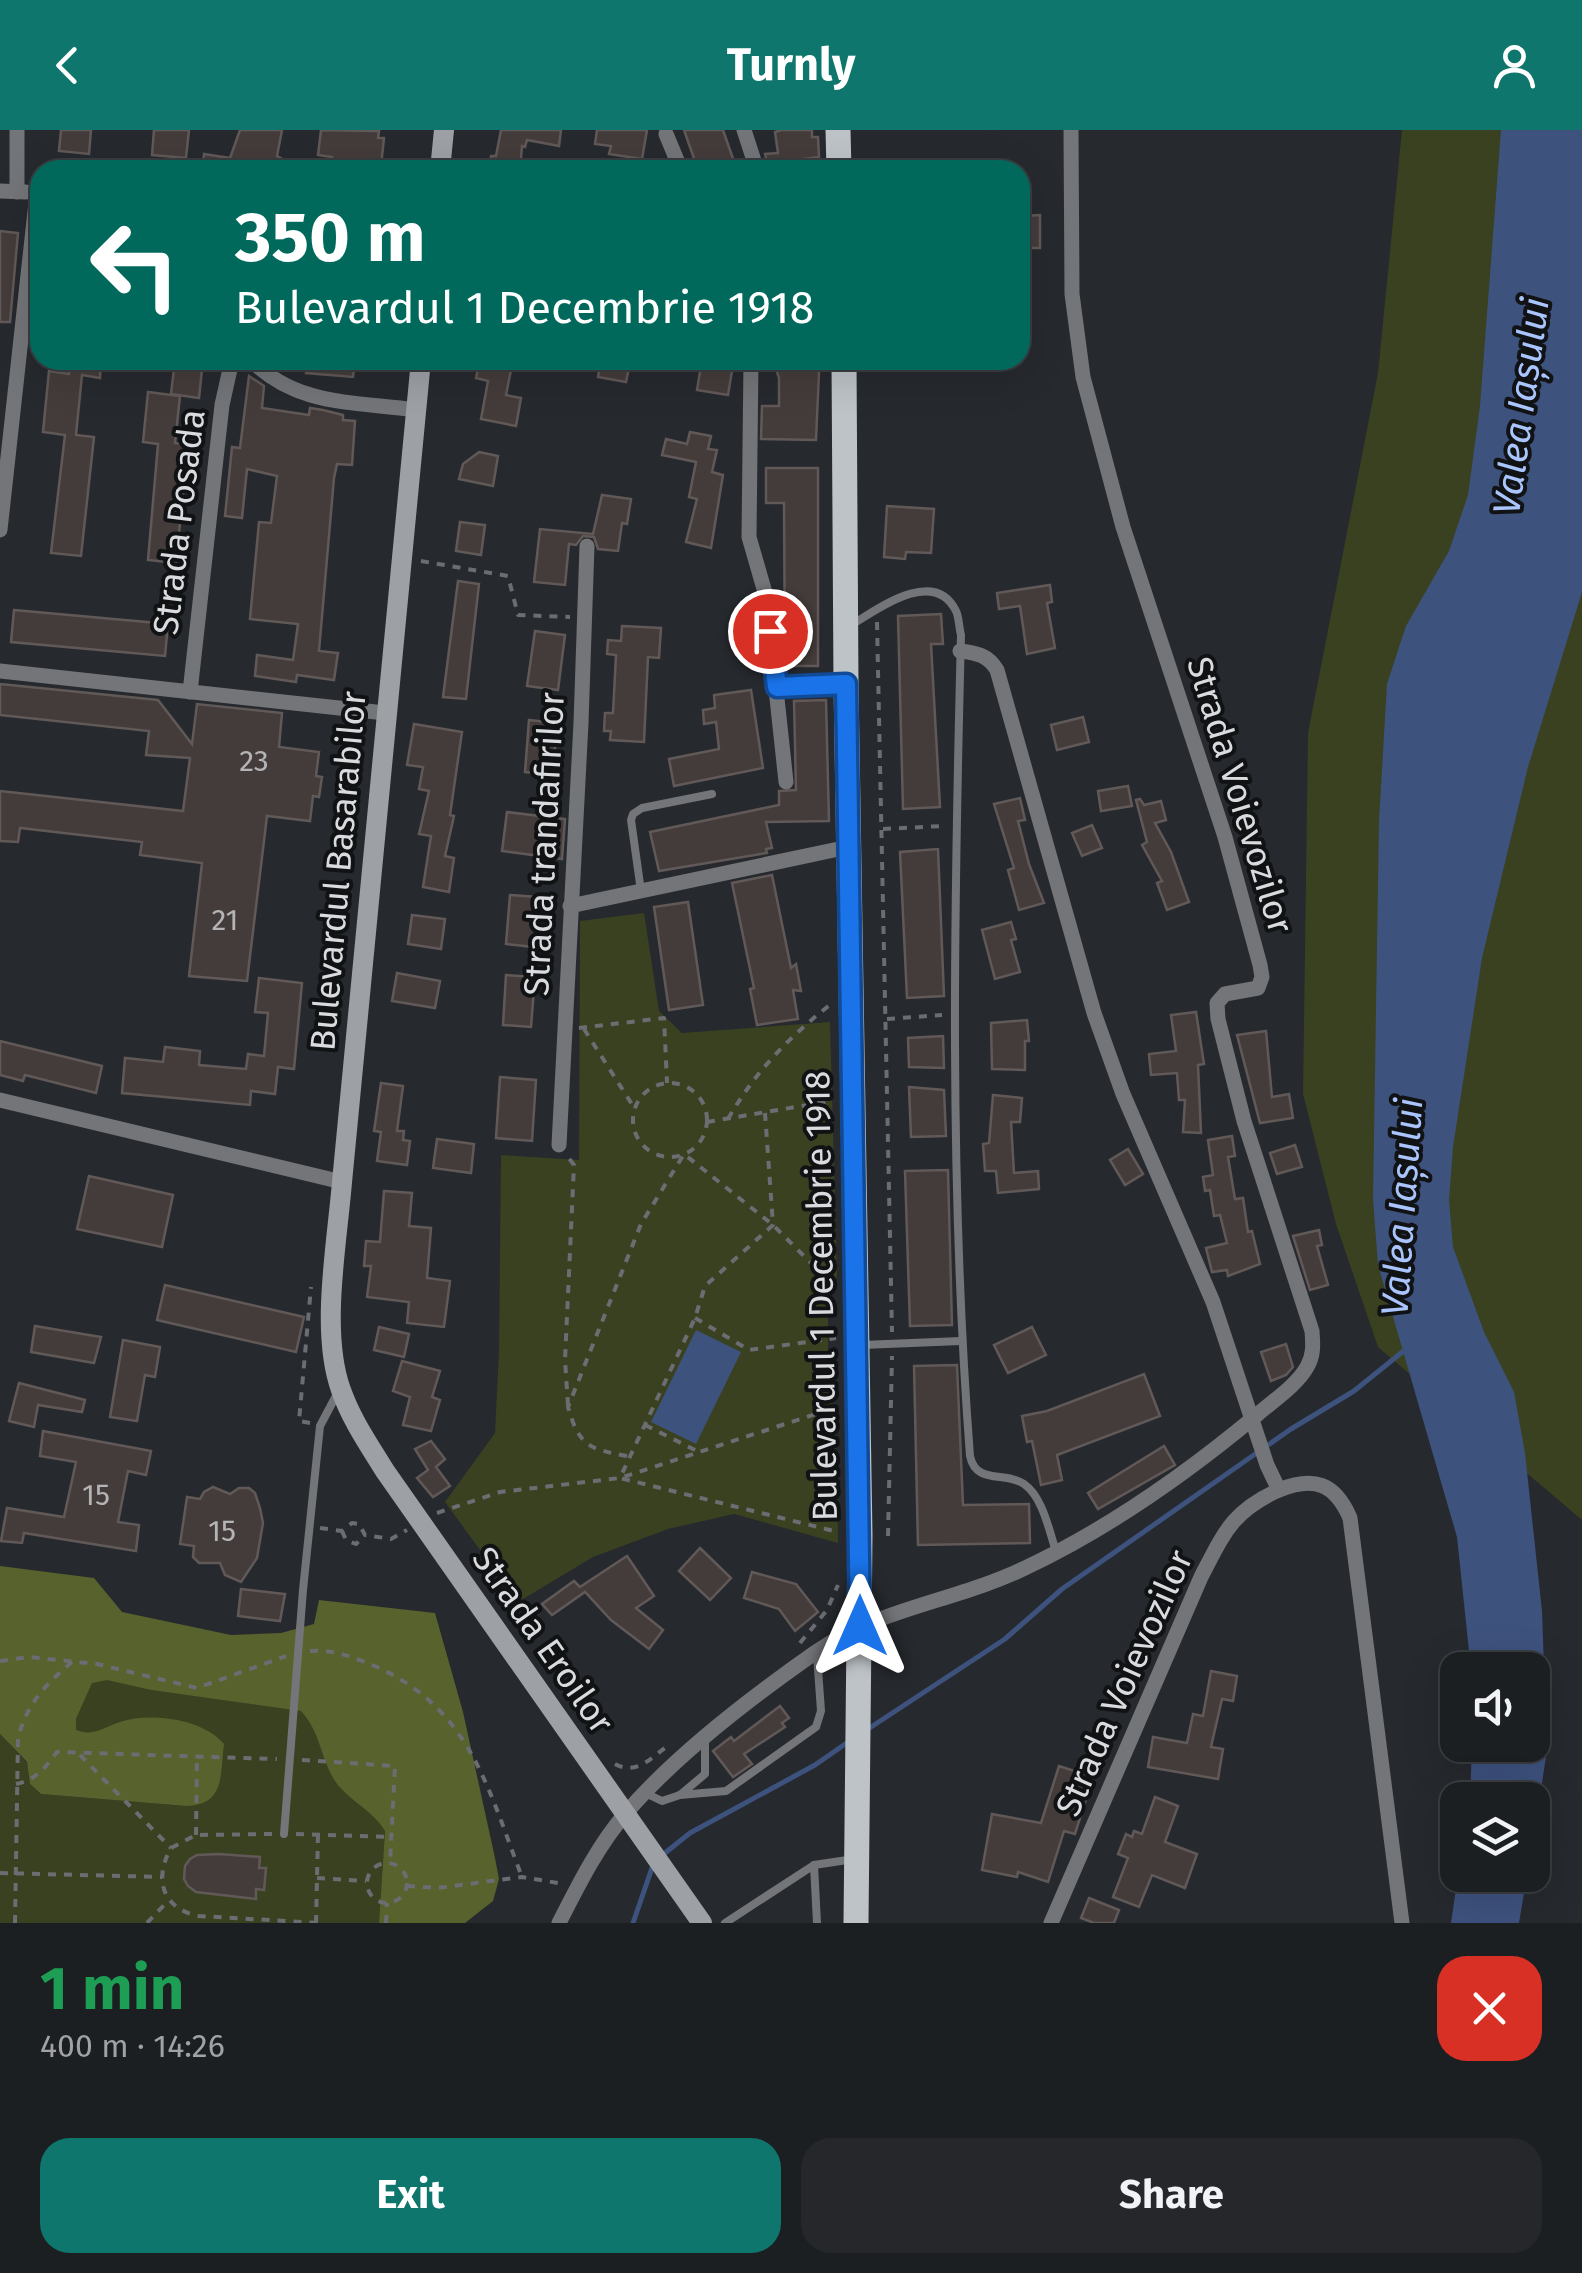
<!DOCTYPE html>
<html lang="en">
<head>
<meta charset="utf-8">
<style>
  :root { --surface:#1c1f22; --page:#25272a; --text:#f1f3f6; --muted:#a0a2a5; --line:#3a3d40; --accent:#0f766e }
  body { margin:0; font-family:"Fira Sans",sans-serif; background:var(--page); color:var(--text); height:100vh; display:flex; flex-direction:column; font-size:38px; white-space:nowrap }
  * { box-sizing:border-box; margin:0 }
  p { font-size:32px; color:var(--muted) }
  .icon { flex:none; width:55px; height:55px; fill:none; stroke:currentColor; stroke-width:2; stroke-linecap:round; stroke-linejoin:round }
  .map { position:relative; height:1793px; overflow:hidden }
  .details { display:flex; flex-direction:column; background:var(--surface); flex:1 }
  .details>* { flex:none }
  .guide { position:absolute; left:30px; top:30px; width:1000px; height:210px; border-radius:30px; box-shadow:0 10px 40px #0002,0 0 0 2px var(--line); background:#00695c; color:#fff; overflow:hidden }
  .fabs { position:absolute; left:1440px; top:1522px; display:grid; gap:20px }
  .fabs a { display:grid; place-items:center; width:110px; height:110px; border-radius:20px; background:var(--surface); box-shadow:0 10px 40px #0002,0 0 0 2px var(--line); font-size:50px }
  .pin { position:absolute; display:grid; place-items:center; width:85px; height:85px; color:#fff; margin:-42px; border:5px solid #fff; border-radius:50%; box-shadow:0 2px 10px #0007 }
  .me { position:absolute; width:110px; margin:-55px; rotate:0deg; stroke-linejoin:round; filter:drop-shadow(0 0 8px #0008) }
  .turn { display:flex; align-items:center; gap:35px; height:210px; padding:0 40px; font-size:45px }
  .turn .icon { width:130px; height:130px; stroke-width:2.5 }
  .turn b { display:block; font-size:70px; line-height:85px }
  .round { display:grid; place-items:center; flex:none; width:105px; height:105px; border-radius:30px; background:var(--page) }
  .headline { display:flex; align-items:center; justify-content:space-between; height:170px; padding:0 40px }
  h1 { font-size:60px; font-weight:700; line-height:75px; color:#1e9e55 }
  .button { display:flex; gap:20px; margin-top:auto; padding:20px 40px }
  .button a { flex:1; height:115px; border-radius:30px; background:var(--accent); color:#fff; font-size:40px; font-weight:700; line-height:115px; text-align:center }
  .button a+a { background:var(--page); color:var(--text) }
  header { display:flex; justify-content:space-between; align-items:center; height:130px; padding:0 40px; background:var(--accent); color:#fff; font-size:45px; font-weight:700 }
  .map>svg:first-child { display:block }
  .green { fill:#3a4120 }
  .forest { fill:#57622d }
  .water { fill:#3e527e }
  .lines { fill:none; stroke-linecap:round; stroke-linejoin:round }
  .stream { stroke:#3e527e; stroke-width:5 }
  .building { fill:#443c3b; stroke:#615958; stroke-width:2.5 }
  .path { stroke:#6b6d72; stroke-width:4; stroke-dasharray:8 8; stroke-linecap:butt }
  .lane { stroke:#737578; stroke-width:8 }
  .street { stroke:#737578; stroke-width:15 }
  .secondary { stroke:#9da1a5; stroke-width:20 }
  .primary { stroke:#bdc3c7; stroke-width:25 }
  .route-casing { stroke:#114b97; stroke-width:25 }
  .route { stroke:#1a73e8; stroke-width:18 }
  .labels { text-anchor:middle; stroke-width:8; stroke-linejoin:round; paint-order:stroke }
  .number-label { font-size:30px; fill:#b4b3b6 }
  .street-label { font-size:35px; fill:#d9dbdf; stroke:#101214 }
  .water-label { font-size:38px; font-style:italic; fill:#aac5fd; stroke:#101214 }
</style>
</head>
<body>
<header><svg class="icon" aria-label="back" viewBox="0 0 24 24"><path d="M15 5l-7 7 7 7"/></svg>Turnly<svg class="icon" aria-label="person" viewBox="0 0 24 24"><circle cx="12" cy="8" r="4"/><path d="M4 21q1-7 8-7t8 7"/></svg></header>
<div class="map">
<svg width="1582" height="1793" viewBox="0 0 1582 1793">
  <rect width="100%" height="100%" fill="#26292e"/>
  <!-- green -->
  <g class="green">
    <path d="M1402,0h180v1390l-204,-173 -42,-123 -33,-130 5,-361 70,-360z"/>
    <path d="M644,783l15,98 23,22 148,-11 7,253 -9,27v78l8,42 2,121 -104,-29 -66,15 -75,28 -75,45 -73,-100 50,-69 4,-81 2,-197 78,5 1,-239z"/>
    <path d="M106,1549l45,11 151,21c18,21 18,44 31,67 12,21 39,31 52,53l-6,92h-379v-189l27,29 3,21 11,10 145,12 -66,-84c-14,8 -29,14 -45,8l1,-11 16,-37z"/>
  </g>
  <!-- forest -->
  <path class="forest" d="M0,1436l94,12 28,34 109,23 50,-2 33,-9 5,-24 116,13 28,99 32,146 4,21 -6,22 -28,22h-86l6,-92c-13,-22 -40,-32 -52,-53 -13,-23 -13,-46 -32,-67l-150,-21 -44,-10 -15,3 -16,36v11c18,7 28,-3 44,-8 31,-10 83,-3 104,22 -4,32 1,61 -38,62l-145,-12 -11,-10 -3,-22 -27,-28z"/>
  <!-- water -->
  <g class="water">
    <path d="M1501,0h81v462l-54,175 -46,191 -29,189 -4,53 4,47 31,85 30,60 11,61 17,158 5,139 -14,92 -1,-42h-62l2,-55h60v-75h-61l-14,-133 -79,-272 -5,-66 6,-378 8,-137 19,-58 43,-75 19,-56 12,-89z"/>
    <path d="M696,1200l45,22 -45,92 -45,-22z"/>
    <path d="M1458,1745h69l-8,48h-68z"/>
  </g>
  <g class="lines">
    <!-- stream -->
    <g class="stream">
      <path d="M868,1599l137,-90 57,-50 229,-160 63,-38 52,-42"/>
      <path d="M660,1727l30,-24 125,-68 36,-25"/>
      <path d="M633,1793l20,-58"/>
    </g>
  </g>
  <!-- building -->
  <g class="building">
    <path d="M61,0h30l-2,24 -30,-3z"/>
    <path d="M154,0h35l-3,28 -34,-3z"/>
    <path d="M240,0h42l-5,26 25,14h-99l1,-16 26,4z"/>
    <path d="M321,0l58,1 -1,7h6l-3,28h-8v4l-43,-1 2,-12 -14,-2z"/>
    <path d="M501,0h60l-2,16 -32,-6 -2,7 -3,-1 -2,24h-30l1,-14h5z"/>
    <path d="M597,0h50l-5,29 -33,-5 2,-8 -16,-2z"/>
    <path d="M684,0h39l14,40h-39z"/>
    <path d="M781,0h31v7h6l1,20 -16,2v9l-34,2 -4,-16 13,-1 -3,-21z"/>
    <path d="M1040,85v33h-17v-32z"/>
    <path d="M0,101l18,2 -8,89h-10z"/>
    <path d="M70,230h31l-1,18 -18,-3 -6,60 18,2 -13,119 -30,-3 14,-118 -22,-3 6,-61 20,3z"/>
    <path d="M175,230h28l-4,38 -28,-4z"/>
    <path d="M308,230h47l-2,17 -47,-4z"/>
    <path d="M480,230h33l-7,35 15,3 -5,28 -35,-7 7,-38 -12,-3z"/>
    <path d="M601,230l29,3 -4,19 -28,-5z"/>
    <path d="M773,230h42l4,12 -3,68 -55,-1 1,-33h17v-28z"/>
    <path d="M701,236l31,5 -4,24 -31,-5z"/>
    <path d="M249,246l15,10 -2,22 47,7 1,-7 13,2 20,5v5l12,1 -3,44 -15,-1 -3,14 -15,173 19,2 -4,27 -37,-5 -1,7 -41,-6 2,-21 36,5 5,-36 -48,-5 9,-97 12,1 6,-47 -30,-7 -5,49 -17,-2 7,-69 8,1z"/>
    <path d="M148,262l32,4 -5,47 13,2 -12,118 -28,-3 10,-116 -15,-2z"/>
    <path d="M690,302l21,4 -3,13 9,1 -5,22 11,3 -12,73 -25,-6 11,-43 -8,-2 7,-35 -34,-7 4,-16 21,5z"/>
    <path d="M479,322l19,4 -5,30 -34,-7 4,-15z"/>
    <path d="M766,338h52v198h-33l-1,-163h-18z"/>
    <path d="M602,365l29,4 -4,25 -5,-1 -4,28 -20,-2 -4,-12 -11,-1 -7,9 -7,-1 -4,41 -31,-3 6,-53 53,5z"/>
    <path d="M887,376l47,3 -3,44 -25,-1 -1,7 -21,-2z"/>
    <path d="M460,392l25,3 -4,30 -25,-4z"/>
    <path d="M458,451l21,3 -13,115 -23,-2z"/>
    <path d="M1050,455l2,17 -5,1 8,45 -28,6 -7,-48 -21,3 -2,-16z"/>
    <path d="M14,480l154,14 -3,32 -154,-14z"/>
    <path d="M941,484l2,30h-12l9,163 -37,2 -5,-193z"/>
    <path d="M622,496l39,2 -2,30 -11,-1 -4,85 -34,-2 1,-9h-7l1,-18h8l3,-58 -9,-1 1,-14 13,1z"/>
    <path d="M535,501l30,4 -7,55 -31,-4z"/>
    <path d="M0,554l158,16 34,44 5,-40 85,9 -3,34 40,5 -3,24 6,1 -3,20 -6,-1 -3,25 -43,-5 -20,165 -58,-5 13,-113 -62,-8 2,-13 -122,-14 -2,14 -18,-1v-50l183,20 7,-53 -44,-3 3,-24 -149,-16z"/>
    <path d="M751,560l12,78 -89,18 -5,-27 50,-10 -3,-27 -12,2 -1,-14 12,-2 -1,-13z"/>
    <path d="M826,570l3,121 -63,1 6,26 -6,1 1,4 -108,18 -9,-39 129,-27v-14l17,-1 -2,-89z"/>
    <path d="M1083,587l6,25 -32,8 -6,-25z"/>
    <path d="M529,590l28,3 -4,51 -28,-2z"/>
    <path d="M414,594l48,8 -12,83 4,1 -9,40 9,2 -5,34 -26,-5 8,-51 -12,-2 10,-43 -10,-2 4,-22 -16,-2z"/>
    <path d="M1128,656l4,20 -31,5 -3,-20z"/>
    <path d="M1020,668l5,22 -7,1 11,43 15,39 -25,7 -11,-40 6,-2 -20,-64z"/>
    <path d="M1140,669l4,6 17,-4 5,19 -11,3 16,29 18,50 -22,8 -10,-27 5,-2 -20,-36 5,-3 -11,-42z"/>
    <path d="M507,682l58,7 -3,40 -60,-8z"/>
    <path d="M1092,695l10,23 -20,8 -10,-23z"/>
    <path d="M938,719l6,147 -37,2 -7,-146z"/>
    <path d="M772,745l19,93 5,-4 5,27 -8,-1 5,29 -41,6 -7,-36 4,-1 -22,-105z"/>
    <path d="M510,765l28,2 -4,50 -28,-3z"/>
    <path d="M688,772l15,103 -34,5 -15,-103z"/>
    <path d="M412,785l33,4 -4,30 -33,-5z"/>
    <path d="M1011,792l5,17 -5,1 9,32 -25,7 -13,-49z"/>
    <path d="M397,843l43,8 -5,27 -43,-7z"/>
    <path d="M506,845l29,2 -4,50 -28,-2z"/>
    <path d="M259,848l43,5 -8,86 -16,-2 -3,27 -24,-3 -1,14 -128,-12 3,-35 38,4 2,-15 35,4 -1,14 47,4 2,-15 16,2 4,-43 -13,-1z"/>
    <path d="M1196,882l8,52 -6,1 3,68 -18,-1 2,-32h-6l-2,-27 -26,2 -2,-21 27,-3 -5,-36z"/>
    <path d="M1027,890l2,21h-4v29l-33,-1 -1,-46z"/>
    <path d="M1266,901l6,66 17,-3 4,24 -33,5 -23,-88z"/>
    <path d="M943,906l1,32 -35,-1 -1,-29z"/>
    <path d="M0,911l102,25 -6,27 -71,-18 -2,6 -23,-6z"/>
    <path d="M500,947l36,3 -4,61 -36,-3z"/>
    <path d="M381,953l22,3 -6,45h7l-1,9 7,1 -3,24 -30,-4 4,-29 -7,-1z"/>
    <path d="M909,957l35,3 2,46 -35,1z"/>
    <path d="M993,965l29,3 -2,24h-9l3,51 24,-2 1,18 -41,4 -2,-22h-11l-2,-27 6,-1z"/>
    <path d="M1232,1006l3,20 -7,1 7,42 8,-1 5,34 4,-1 8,33 -32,12 -1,-6 -15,2 -6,-24 21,-5 -7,-28 -6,1 -4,-26 -5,1 -2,-14 10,-2 -5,-35z"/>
    <path d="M437,1009l37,5 -3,29 -38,-5z"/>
    <path d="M1295,1015l7,22 -25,7 -7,-21z"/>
    <path d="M1128,1019l15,25 -18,11 -15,-25z"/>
    <path d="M948,1040l4,155 -42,1 -5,-155z"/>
    <path d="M89,1046l84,19 -11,52 -85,-18z"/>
    <path d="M384,1061l28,2 -3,33 22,2 -4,50 23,3 -6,46 -37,-4 2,-21 -42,-5 4,-31h-7l2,-25 14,1z"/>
    <path d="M1319,1100l3,15 -5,1 11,39 -18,5 -17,-54z"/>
    <path d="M165,1155l139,32 -8,35 -139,-32z"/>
    <path d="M35,1196l66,11 -7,26 -63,-11z"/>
    <path d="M379,1197l30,7 -5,23 -30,-7z"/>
    <path d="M1032,1197l14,28 -38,18 -14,-28z"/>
    <path d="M123,1210l37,7 -5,30 -10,-2 -8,46 -27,-4z"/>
    <path d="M1286,1214l7,23 -7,8 -15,6 -10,-29z"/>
    <path d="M402,1231l38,10 -8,26 8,3 -9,31 -28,-6 7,-28 -17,-6z"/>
    <path d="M957,1235l6,140 66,-1 1,39 -112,2 -4,-179z"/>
    <path d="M1144,1244l16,42 -103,39 5,25 -21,5 -9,-44 -5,1 -5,-26 25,-5z"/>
    <path d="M19,1253l66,17 -3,12 -44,-7 -4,22 -25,-6z"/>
    <path d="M43,1301l108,20 -5,24 -18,-4 -10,51 21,3 -3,26 -112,-18 -2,10 -21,-2 6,-33 57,9 12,-55 -36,-6z"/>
    <path d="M431,1311l14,18 -9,8 14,19 -17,11 -16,-19 11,-8 -13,-21z"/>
    <path d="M1164,1316l11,19 -77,44 -10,-16z"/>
    <path d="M213,1357l17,7 9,-6h10l6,5 5,15 3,15 -6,35 -16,24 -16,-7 -5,-12h-21l-6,-6 1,-11 -14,-2 7,-47 13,2 4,-7z"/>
    <path d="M700,1418l31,30 -21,22 -31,-29z"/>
    <path d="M627,1426l27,40 -18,12 27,22 -14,19 -38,-29 -26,-28 -33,23 -10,-11 32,-23 6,6z"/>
    <path d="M752,1442l44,12 22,28 -23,19 -16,-22 -35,-11z"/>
    <path d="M241,1459l44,5 -5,27 -42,-5z"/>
    <path d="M1211,1541l26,5 -4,25 -11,-2 -11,48 12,2 -5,30 -70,-12 5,-30 34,6 6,-29 10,2z"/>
    <path d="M780,1576l9,12 -7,5 3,4 -41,27 8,10 -19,13 -20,-26 18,-14 3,4z"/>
    <path d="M1059,1636l34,11 -18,57 -11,-3 -16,51 -30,-10 -1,5 -35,-7 10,-56 49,9z"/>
    <path d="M1155,1667l23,9 -13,36 32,12 -12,34 -33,-13 -13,32 -26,-10 15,-39 -10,-4 8,-20 6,3 2,-6 8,3z"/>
    <path d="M219,1724l41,3 -1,11h7l-2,22 -8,-1v10l-60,-7 -8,-6 -4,-7 1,-13 5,-7 7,-4z"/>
    <path d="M1089,1768l30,12 -5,13h-20l-13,-5z"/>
  </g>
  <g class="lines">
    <!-- path -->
    <g class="path">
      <path d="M421,431l87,15 10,39 52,2"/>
      <path d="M877,492l15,710"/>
      <path d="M883,699l60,-3"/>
      <path d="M887,889l55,-4"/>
      <path d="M579,898l85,-10 3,65"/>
      <path d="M584,899l51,80"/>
      <circle cx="670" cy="990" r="37"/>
      <path d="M765,983l8,112 -68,61 -10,32 -75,160 218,54"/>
      <path d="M728,989c27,-47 61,-82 103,-115"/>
      <path d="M707,992l124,-21"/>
      <path d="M695,1188l54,32 87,-12"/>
      <path d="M568,1275l-3,-45 9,-195 -6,-8"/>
      <path d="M310,1293l-11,-2 12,-134"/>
      <path d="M645,1295l54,27"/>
      <path d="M627,1326c-38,-7 -48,-10 -59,-49l73,-183 43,-70 89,71 61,61"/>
      <path d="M437,1383l63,-21 120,-14 217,-71"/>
      <path d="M320,1398l22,3 10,-8 7,1 6,11 26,4 16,-9"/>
      <path d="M342,1401l4,9 10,4 9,-9"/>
      <path d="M888,1406l4,-180"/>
      <path d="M800,1513l27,-33 11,-25"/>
      <path d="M310,1521c24,-2 45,7 67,16 94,43 111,122 145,210"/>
      <path d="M0,1531l29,-4 68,7 100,24 89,-32"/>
      <path d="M80,1625l91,93"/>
      <path d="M302,1630l93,6 -5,97"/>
      <path d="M615,1634c22,12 37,-7 55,-20"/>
      <path d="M16,1654c20,-4 29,-16 41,-32l220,7"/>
      <path d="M272,1704l-76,1 -25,13c-18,32 -8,61 28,68l121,7"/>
      <path d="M296,1704l96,3"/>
      <path d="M196,1705l1,-78"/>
      <circle cx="387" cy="1753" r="20"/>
      <path d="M0,1743l162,4"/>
      <path d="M317,1748l49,3"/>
      <path d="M407,1756l30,2 85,-11 42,7"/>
      <path d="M15,1793l3,-184c8,-35 29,-56 55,-78"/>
      <path d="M147,1793l21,-22"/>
      <path d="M316,1793l2,-89"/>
      <path d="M386,1793l1,-20"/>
    </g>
    <!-- lane -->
    <g class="lane">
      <path d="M850,496c26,-16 84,-60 106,-15 3,6 3,17 5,24 -7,274 -12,548 9,821 6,29 35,15 54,28 19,13 25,47 32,67"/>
      <path d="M641,761l-10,-71 2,-6 9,-6 70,-14"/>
      <path d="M862,1215l99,-4"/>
      <path d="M645,1663l17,8 18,-6 25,-21v-35"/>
      <path d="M680,1665l46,-4 90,-64 5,-16 -4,-56"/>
      <path d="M284,1704l19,-244 17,-164 17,-32"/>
      <path d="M814,1735l40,-6"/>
      <path d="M725,1793l89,-58 3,58"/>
    </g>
    <!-- street -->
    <g class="street">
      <path d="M744,0l13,40"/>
      <path d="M666,4l15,36"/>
      <path d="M0,61l26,1"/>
      <path d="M17,62v-62"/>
      <path d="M251,230c47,47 103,41 165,50"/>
      <path d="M751,230l-2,177 17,59 20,186"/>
      <path d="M0,400l37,-337"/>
      <path d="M960,521c17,2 28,4 37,19l97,343 29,81 90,208 54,163 12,25c35,-14 56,-7 71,28l52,405"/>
      <path d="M0,541l385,42"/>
      <path d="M777,557l69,-3"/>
      <path d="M190,562l32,-287 10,-45"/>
      <path d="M570,776l278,-59"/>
      <path d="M0,970l342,82"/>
      <path d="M559,1015l22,-422 6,-177"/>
      <path d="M559,1793c19,-37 39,-78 67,-110 49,-57 127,-117 190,-161 63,-44 141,-51 209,-84 85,-40 161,-94 233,-154 16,-14 38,-28 49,-47 7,-12 6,-23 5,-36l-68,-210 -26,-102 -1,-16 8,-9 33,-6 4,-11 -2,-12 -35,-128 -102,-310 -40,-150 -11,-83 -1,-164"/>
      <path d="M1051,1793l150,-346c23,-44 31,-66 78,-87"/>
    </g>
    <!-- secondary -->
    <g class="secondary">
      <path d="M440,40l4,-40"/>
      <path d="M421,230l-79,822c-5,62 -22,150 -1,208 10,29 28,55 44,81l317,452"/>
    </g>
    <!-- primary -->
    <g class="primary">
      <path d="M838,0l1,40"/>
      <path d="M844,230l2,324 14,851 -4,388"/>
    </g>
  </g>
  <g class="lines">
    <defs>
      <path id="route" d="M770,501l7,56 69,-3 14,942"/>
    </defs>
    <!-- route casing -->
    <use href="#route" class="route-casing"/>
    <!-- route -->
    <use href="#route" class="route"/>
  </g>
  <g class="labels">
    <!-- number labels -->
    <g class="number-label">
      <text x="254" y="641">23</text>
      <text x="225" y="800">21</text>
      <text x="96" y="1375">15</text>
      <text x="222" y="1411">15</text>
    </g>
    <!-- street labels -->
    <g class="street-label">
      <text transform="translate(179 392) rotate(-83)" y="12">Strada Posada</text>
      <text transform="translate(1240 665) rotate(73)" y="12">Strada Voievozilor</text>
      <text transform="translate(544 714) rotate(-87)" y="12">Strada trandafirilor</text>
      <text transform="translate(338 741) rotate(-85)" y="12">Bulevardul Basarabilor</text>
      <text transform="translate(821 1166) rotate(-91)" y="12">Bulevardul 1 Decembrie 1918</text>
      <text transform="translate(543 1510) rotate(55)" y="12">Strada Eroilor</text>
      <text transform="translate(1124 1553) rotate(-66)" y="12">Strada Voievozilor</text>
    </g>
    <!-- water labels -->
    <g class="water-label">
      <text transform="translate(1521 276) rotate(-82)" y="13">Valea Iașului</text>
      <text transform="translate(1402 1077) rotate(-86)" y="13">Valea Iașului</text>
    </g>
  </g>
</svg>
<div class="fabs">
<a><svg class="icon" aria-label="sound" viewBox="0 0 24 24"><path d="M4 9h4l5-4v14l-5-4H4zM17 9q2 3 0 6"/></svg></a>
<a><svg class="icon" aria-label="layers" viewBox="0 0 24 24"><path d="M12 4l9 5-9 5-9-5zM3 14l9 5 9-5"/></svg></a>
</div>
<div class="pin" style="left:770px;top:501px;background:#d93025"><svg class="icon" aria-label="arrive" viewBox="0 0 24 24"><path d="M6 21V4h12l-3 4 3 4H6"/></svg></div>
<svg class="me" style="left:860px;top:1496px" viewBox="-20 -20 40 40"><path d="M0-17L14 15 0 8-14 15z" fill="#1a73e8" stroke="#fff" stroke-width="4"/></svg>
<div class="guide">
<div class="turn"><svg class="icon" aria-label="left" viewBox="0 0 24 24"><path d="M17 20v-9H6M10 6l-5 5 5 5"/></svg><div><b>350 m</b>Bulevardul 1 Decembrie 1918</div></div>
</div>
</div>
<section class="details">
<div class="headline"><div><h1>1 min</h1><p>400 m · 14:26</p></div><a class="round" style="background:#d93025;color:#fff"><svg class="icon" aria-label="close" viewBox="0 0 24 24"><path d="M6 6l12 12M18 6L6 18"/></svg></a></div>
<div class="button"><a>Exit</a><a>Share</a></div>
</section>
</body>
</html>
